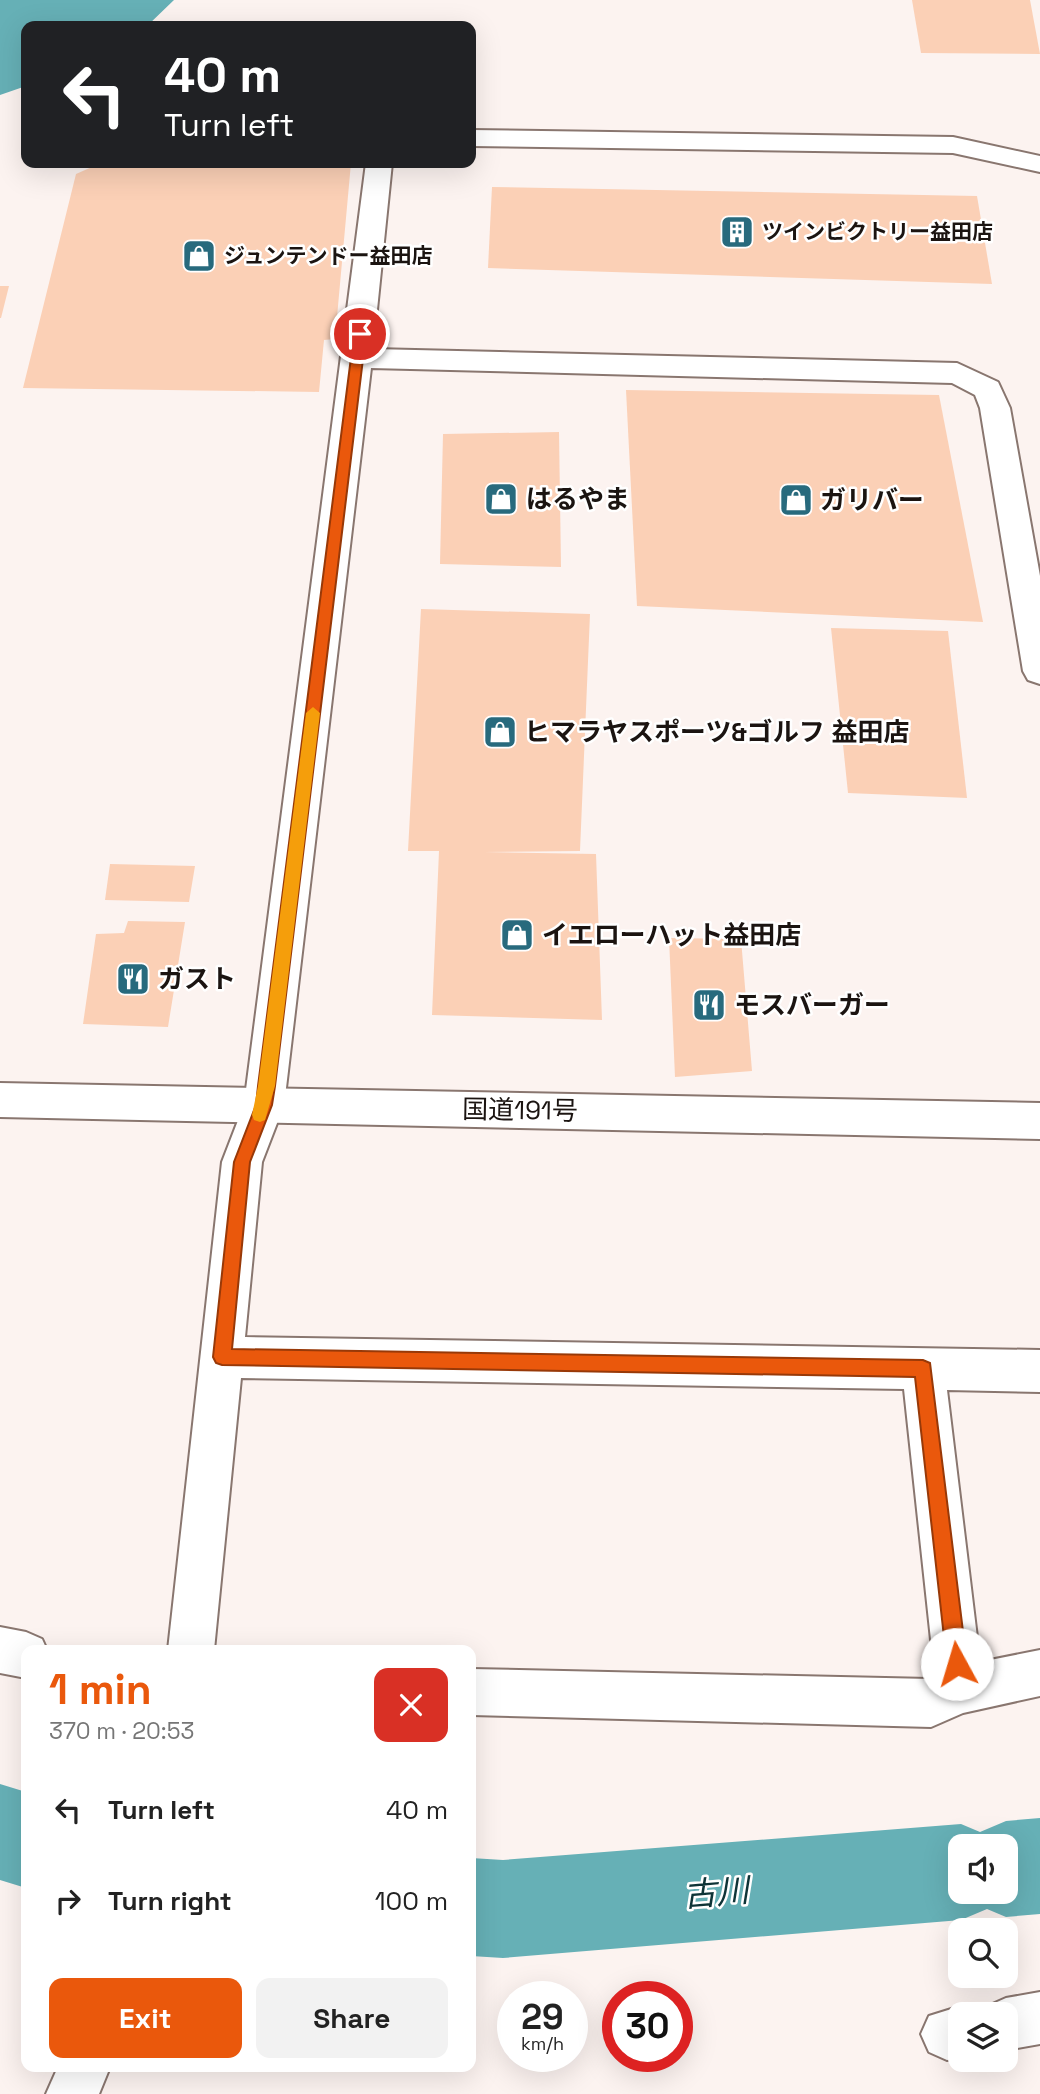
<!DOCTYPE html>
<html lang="en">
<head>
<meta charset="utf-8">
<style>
  :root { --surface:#fff; --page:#f2f2f2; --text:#222; --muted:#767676; --accent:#ea580c }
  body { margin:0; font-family:"Space Grotesk","Noto Sans JP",sans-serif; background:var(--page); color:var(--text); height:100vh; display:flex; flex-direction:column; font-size:26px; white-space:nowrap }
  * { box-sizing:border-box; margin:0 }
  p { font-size:23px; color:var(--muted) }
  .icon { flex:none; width:38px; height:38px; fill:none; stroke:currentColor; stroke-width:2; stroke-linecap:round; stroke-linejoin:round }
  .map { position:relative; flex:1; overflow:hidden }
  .side { position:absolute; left:21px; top:1645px; width:455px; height:427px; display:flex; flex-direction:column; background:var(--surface); border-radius:14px; box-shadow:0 7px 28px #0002 }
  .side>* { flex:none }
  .banner { position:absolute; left:21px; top:21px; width:455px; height:147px; border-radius:14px; box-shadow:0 7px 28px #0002; background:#202124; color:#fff; overflow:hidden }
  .controls { position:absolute; left:948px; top:1834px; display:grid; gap:14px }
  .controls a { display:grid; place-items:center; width:70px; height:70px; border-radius:14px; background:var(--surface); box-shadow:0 7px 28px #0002; font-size:35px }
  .speed { position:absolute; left:497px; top:1981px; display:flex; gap:14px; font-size:35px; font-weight:700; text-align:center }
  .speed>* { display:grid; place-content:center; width:91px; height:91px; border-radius:50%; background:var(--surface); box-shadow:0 7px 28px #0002; line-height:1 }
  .speed small { font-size:18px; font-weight:400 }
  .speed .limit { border:10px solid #d22; background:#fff; color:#111 }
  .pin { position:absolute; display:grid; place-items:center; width:60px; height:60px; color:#fff; margin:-30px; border:4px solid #fff; border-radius:50%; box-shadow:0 2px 7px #0007 }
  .me { position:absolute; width:77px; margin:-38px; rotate:354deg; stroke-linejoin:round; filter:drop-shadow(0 0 5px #0008) }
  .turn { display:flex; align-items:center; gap:24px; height:147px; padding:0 28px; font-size:32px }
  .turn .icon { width:91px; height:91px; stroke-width:2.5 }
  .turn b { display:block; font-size:49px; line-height:60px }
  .round { display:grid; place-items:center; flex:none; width:74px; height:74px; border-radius:14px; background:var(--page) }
  .headline { display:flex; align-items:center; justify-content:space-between; height:119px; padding:0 28px }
  h1 { font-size:42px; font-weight:700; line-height:52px; color:var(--accent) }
  .primary-button { display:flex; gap:14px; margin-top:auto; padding:14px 28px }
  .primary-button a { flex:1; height:80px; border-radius:14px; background:var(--accent); color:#fff; font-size:28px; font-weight:700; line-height:80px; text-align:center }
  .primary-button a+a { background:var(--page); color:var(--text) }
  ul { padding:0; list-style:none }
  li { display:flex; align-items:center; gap:21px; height:91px; padding:0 28px }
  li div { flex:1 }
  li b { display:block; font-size:26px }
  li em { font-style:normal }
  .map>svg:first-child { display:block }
  .water { fill:#66b0b6 }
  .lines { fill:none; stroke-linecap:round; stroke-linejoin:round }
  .river { fill:#66b0b6; fill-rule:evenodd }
  .building { fill:#fbd0b6 }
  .minor-casing { stroke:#89766f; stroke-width:4 }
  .highway-casing { stroke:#89766f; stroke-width:4 }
  .minor { fill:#fff; fill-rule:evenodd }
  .highway { fill:#fff; fill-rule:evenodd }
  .route { fill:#ea580c; stroke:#983908; stroke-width:2 }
  .slow { fill:#f59e0b }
  .labels { text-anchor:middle; stroke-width:5; stroke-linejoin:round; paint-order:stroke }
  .far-poi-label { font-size:21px; font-weight:bold; fill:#1b1411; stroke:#fff; text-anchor:start }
  .poi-label { font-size:26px; font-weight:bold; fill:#1b1411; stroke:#fff; text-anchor:start }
  .street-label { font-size:26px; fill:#1b1411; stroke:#fff }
  .near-water-label { font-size:33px; font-style:italic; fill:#0e3437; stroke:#fff }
</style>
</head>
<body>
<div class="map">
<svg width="1040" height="2094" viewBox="0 0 1040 2094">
  <rect width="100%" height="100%" fill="#fcf3f0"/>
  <!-- water -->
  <path class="water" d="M0,0h174l-27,26h-121v60l-26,9z"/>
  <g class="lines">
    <!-- river -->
    <g class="river">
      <path d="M0,1784l26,8v96l-26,-8z"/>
      <path d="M1040,1818v96l-34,3 -19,-8 -26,11 -458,38 -32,-2v-98l32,2 458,-36 19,8 26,-11zM961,1846h45v46h-45z"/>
    </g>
  </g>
  <!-- building -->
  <g class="building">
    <path d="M912,0h118l10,54 -119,-1z"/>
    <path d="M101,163h250l-16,176 -11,1 -5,52 -296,-4 53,-214z"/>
    <path d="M492,187l485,9 15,88 -504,-16z"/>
    <path d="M0,286h9l-8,32h-1z"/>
    <path d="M626,390l313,5 44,227 -346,-16z"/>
    <path d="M559,432l2,135 -121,-3 3,-130z"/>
    <path d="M421,609l169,5 -10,237 -96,1 112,2 6,166 -170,-5 7,-164h-31z"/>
    <path d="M831,628l117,3 19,167 -119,-5z"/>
    <path d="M110,864l85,2 -6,36 -84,-2z"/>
    <path d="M128,921l57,1 -17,105 -85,-3 13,-90 28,-1z"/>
    <path d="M669,938l72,1 11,132 -77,6z"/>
  </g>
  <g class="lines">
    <defs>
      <g id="minor">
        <path d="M471,130l482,7 87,19v16l-87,-19 -482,-7z"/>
        <path d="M366,163h26l-19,186 584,14 41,19 12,26 30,168v108l-12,-4 -5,-9 -43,-263 -5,-13 -23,-12 -581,-15 -87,737 -22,57 -17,175 795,13v42l-93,-2 33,272 60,-12v46l-77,17 -32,14 -460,-12v-46l459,10 5,-2 -31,-288 -663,-11 -27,272h-46l54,-488 22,-57z"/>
        <path d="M0,1627l26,5 16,7 5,11h-21v28l-26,-5z"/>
        <path d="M1040,1992v52l-34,6v-36h-22l4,-8 18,-8z"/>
        <path d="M961,2006l18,8h-18v44l-14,2 -18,-8 -8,-18 8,-18z"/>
        <path d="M58,2067h52l-11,27h-53z"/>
      </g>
      <path id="highway" d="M0,1083l1040,20v36l-1040,-22z"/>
    </defs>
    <!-- minor casing -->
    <use href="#minor" class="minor-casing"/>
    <!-- highway casing -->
    <use href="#highway" class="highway-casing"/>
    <!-- minor -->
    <use href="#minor" class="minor"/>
    <!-- highway -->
    <use href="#highway" class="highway"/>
  </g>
  <!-- route -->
  <path class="route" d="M360,330l6,4 -91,752 -3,19 -22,57 -18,187 691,11 7,3 37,301 -3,6 -7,3 -7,-3 -3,-6 -32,-287 -693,-12 -6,-2 -3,-6 21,-195 22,-57 2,-19 96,-752z"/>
  <!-- slow -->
  <path class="slow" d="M313,707l7,6 -45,373 -10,34 -5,2 -6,-2 -2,-5 6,-29 48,-373z"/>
  <!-- icons -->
  <defs>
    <symbol id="building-square" viewBox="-11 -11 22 22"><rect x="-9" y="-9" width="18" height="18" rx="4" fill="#286a7d" stroke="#fff"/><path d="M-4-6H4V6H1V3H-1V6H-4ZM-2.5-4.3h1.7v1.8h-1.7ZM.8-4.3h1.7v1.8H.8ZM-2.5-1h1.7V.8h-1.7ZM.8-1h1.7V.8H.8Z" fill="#fff"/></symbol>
    <symbol id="shop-square" viewBox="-11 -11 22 22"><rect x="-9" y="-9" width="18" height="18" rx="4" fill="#286a7d" stroke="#fff"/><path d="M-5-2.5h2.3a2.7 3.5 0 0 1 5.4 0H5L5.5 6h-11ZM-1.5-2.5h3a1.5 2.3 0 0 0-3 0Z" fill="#fff"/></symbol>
    <symbol id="restaurant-square" viewBox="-11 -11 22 22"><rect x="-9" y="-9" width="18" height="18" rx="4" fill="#286a7d" stroke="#fff"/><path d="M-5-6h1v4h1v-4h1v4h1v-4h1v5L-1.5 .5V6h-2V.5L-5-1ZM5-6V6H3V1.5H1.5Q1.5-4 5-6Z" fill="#fff"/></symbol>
  </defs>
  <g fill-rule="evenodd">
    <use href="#building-square" x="718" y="213" width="38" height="38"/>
    <use href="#shop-square" x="180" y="237" width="38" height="38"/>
    <use href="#shop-square" x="482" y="480" width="38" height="38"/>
    <use href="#shop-square" x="777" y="481" width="38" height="38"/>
    <use href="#shop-square" x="481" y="713" width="38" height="38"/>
    <use href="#shop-square" x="498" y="916" width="38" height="38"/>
    <use href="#restaurant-square" x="114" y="960" width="38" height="38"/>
    <use href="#restaurant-square" x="690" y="986" width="38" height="38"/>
  </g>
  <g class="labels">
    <!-- far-poi labels -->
    <g class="far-poi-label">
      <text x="762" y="239">ツインビクトリー益田店</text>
      <text x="224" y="263">ジュンテンドー益田店</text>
    </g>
    <!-- poi labels -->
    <g class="poi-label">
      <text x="526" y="508">はるやま</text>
      <text x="820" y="509">ガリバー</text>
      <text x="524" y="741">ヒマラヤスポーツ&amp;ゴルフ 益田店</text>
      <text x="542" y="944">イエローハット益田店</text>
      <text x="158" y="988">ガスト</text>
      <text x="734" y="1014">モスバーガー</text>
    </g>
    <!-- street labels -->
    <g class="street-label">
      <text transform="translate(520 1110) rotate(1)" y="9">国道191号</text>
    </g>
    <!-- near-water labels -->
    <g class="near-water-label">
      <text transform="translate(716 1892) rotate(-5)" y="12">古川</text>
    </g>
  </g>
</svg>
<div class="controls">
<a><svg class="icon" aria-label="sound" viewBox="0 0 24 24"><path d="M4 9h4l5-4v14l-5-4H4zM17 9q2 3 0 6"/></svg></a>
<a><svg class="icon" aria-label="search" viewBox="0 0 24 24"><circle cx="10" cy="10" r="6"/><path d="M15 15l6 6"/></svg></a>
<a><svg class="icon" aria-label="layers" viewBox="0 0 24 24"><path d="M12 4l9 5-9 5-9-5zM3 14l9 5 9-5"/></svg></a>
</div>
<div class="speed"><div>29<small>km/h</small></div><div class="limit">30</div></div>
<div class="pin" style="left:360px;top:334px;background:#d93025"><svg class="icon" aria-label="arrive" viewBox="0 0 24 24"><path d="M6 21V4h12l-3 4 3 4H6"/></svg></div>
<svg class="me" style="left:957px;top:1664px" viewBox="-20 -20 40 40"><circle r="19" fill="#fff"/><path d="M0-13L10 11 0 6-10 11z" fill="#ea580c"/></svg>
<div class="banner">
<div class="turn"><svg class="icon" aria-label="left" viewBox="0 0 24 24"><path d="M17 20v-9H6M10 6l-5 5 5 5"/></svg><div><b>40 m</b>Turn left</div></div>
</div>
<section class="side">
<div class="headline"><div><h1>1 min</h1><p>370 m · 20:53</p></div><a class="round" style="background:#d93025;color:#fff"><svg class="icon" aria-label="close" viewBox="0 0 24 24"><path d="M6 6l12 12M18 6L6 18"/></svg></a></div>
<ul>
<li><svg class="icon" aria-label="left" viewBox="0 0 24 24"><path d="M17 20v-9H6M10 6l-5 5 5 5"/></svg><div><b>Turn left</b></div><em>40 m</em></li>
<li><svg class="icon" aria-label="right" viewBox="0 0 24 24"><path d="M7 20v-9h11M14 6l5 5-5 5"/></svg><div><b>Turn right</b></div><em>100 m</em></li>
</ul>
<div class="primary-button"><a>Exit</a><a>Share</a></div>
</section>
</div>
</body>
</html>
